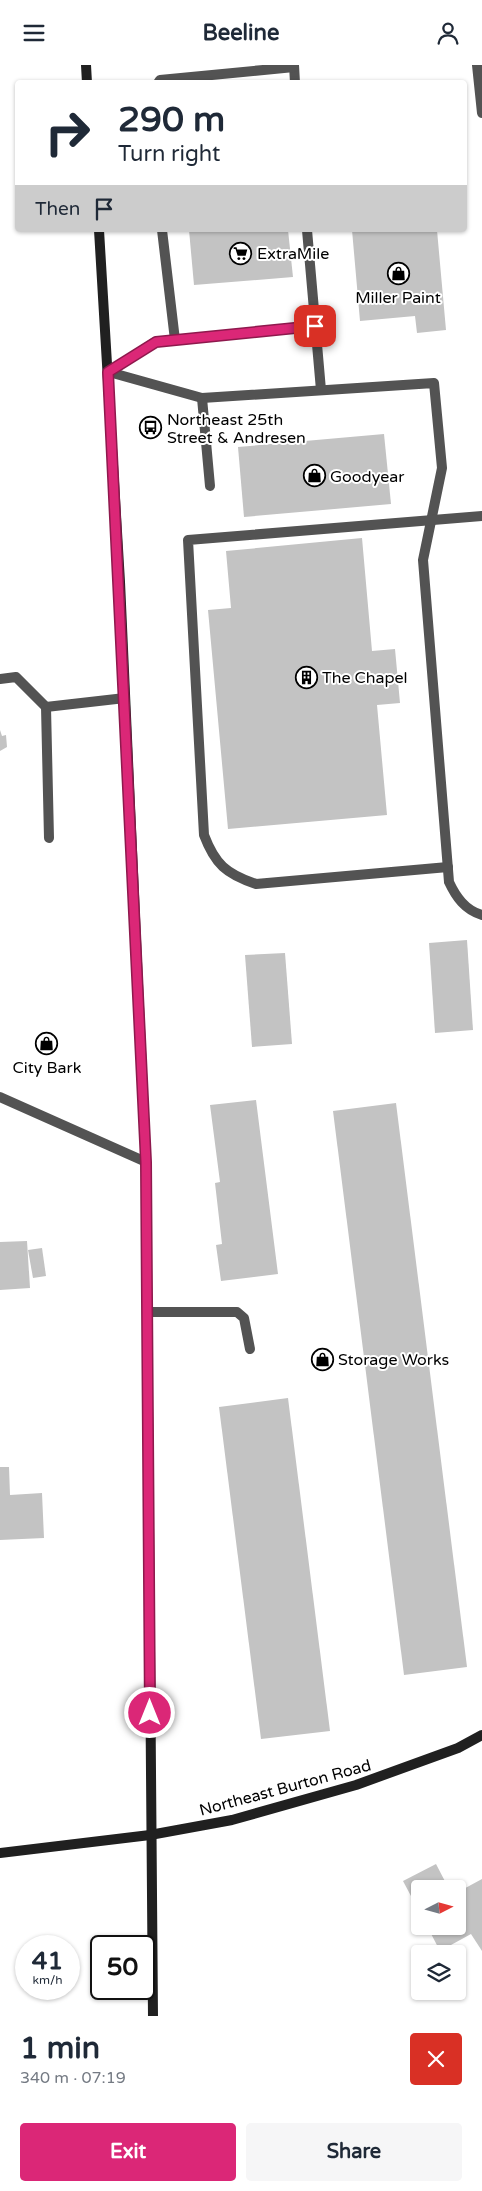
<!DOCTYPE html>
<html lang="en">
<head>
<meta charset="utf-8">
<style>
  :root { --surface:#fff; --page:#f6f6f7; --text:#1f2937; --muted:#747a83; --accent:#db2777 }
  body { margin:0; font-family:"Varela Round",sans-serif; background:var(--page); color:var(--text); height:100vh; display:flex; flex-direction:column; font-size:19px; white-space:nowrap }
  * { box-sizing:border-box; margin:0 }
  p { font-size:16px; color:var(--muted) }
  .icon { flex:none; width:28px; height:28px; fill:none; stroke:currentColor; stroke-width:2; stroke-linecap:round; stroke-linejoin:round }
  .map { position:relative; height:1951px; overflow:hidden }
  .details { display:flex; flex-direction:column; background:var(--surface); flex:1 }
  .details>* { flex:none }
  .hud { position:absolute; left:15px; top:15px; width:452px; height:152px; border-radius:5px; box-shadow:0 1px 4px #0004; background:#fff; color:var(--text); overflow:hidden }
  .needle { width:32px; rotate:84deg }
  .tools { position:absolute; left:411px; top:1815px; display:grid; gap:10px }
  .tools a { display:grid; place-items:center; width:55px; height:55px; border-radius:5px; background:var(--surface); box-shadow:0 1px 4px #0004; font-size:25px }
  .speed { position:absolute; left:15px; top:1870px; display:flex; gap:10px; font-size:25px; font-weight:700; text-align:center }
  .speed>* { display:grid; place-content:center; width:65px; height:65px; border-radius:50%; background:var(--surface); box-shadow:0 1px 4px #0004; line-height:1 }
  .speed small { font-size:12px; font-weight:400 }
  .speed .limit { border:2px solid #111; border-radius:8px; background:#fff; color:#111 }
  .pin { position:absolute; display:grid; place-items:center; width:42px; height:42px; color:#fff; margin:-21px; border-radius:10px; box-shadow:0 2px 8px #0006 }
  .me { position:absolute; width:55px; margin:-28px; rotate:0deg; stroke-linejoin:round; filter:drop-shadow(0 0 4px #0008) }
  .turn { display:flex; align-items:center; gap:18px; height:105px; padding:0 20px; font-size:22px }
  .turn .icon { width:65px; height:65px; stroke-width:2.5 }
  .turn b { display:block; font-size:35px; line-height:42px }
  .then { display:flex; align-items:center; height:48px; padding:0 20px; background:#0003; gap:10px; font-size:19px }
  .round { display:grid; place-items:center; flex:none; width:52px; height:52px; border-radius:5px; background:var(--page) }
  .overview { display:flex; align-items:center; justify-content:space-between; height:85px; padding:0 20px }
  h1 { font-size:30px; font-weight:700; line-height:38px }
  .cta { display:flex; gap:10px; margin-top:auto; padding:10px 20px }
  .cta a { flex:1; height:58px; border-radius:5px; background:var(--accent); color:#fff; font-size:20px; font-weight:700; line-height:58px; text-align:center }
  .cta a+a { background:var(--page); color:var(--text) }
  header { display:flex; justify-content:space-between; align-items:center; height:65px; padding:0 20px; background:var(--surface); font-size:22px; font-weight:700 }
  .map>svg:first-child { display:block }
  .building { fill:#c3c3c3 }
  .lines { fill:none; stroke-linecap:round; stroke-linejoin:round }
  .lane { stroke:#535353; stroke-width:10 }
  .secondary { stroke:#202020; stroke-width:10 }
  .route-casing { stroke:#8e194d; stroke-width:12 }
  .route { stroke:#db2777; stroke-width:9 }
  .labels { text-anchor:middle; stroke-width:4; stroke-linejoin:round; paint-order:stroke }
  .poi-label { font-size:16px; fill:#000; stroke:#fff; text-anchor:start }
  .street-label { font-size:16px; fill:#000; stroke:#fff }
</style>
</head>
<body>
<header><svg class="icon" aria-label="menu" viewBox="0 0 24 24"><path d="M4 6h16M4 12h16M4 18h16"/></svg>Beeline<svg class="icon" aria-label="person" viewBox="0 0 24 24"><circle cx="12" cy="8" r="4"/><path d="M4 21q1-7 8-7t8 7"/></svg></header>
<div class="map">
<svg width="482" height="1951" viewBox="0 0 482 1951">
  <rect width="100%" height="100%" fill="#fff"/>
  <!-- building -->
  <g class="building">
    <path d="M189,165h99l5,47 -99,8z"/>
    <path d="M352,165h85l9,100 -29,3 -2,-17 -55,5z"/>
    <path d="M384,369l7,70 -147,13 -6,-70z"/>
    <path d="M362,473l10,113 23,-2 5,54 -23,2 10,110 -159,14 -20,-219 23,-2 -5,-57z"/>
    <path d="M0,665l2,6 4,-1 1,12 -7,4z"/>
    <path d="M467,875l6,90 -38,3 -6,-90z"/>
    <path d="M285,888l7,91 -40,3 -7,-92z"/>
    <path d="M256,1035l22,174 -57,7 -5,-36 6,-1 -7,-61 5,-1 -10,-77z"/>
    <path d="M396,1038l71,564 -63,8 -71,-564z"/>
    <path d="M27,1176l3,47 -30,2v-48z"/>
    <path d="M42,1183l4,28 -13,2 -5,-28z"/>
    <path d="M288,1333l42,333 -69,8 -42,-332z"/>
    <path d="M0,1402h9l1,28 32,-2 2,45 -44,2z"/>
    <path d="M436,1799l13,25h-29v24l-17,-32z"/>
    <path d="M482,1814v72l-11,-17 -31,17 -13,-25h31v-34z"/>
  </g>
  <g class="lines">
    <!-- lane -->
    <g class="lane">
      <path d="M294,0l1,18"/>
      <path d="M477,0l5,48"/>
      <path d="M158,18l2,-3 134,-13"/>
      <path d="M162,165l13,110"/>
      <path d="M307,165l14,160"/>
      <path d="M315,261l-160,16 -46,30 93,26 232,-15 8,85 -19,92 26,322c7,15 16,28 33,33"/>
      <path d="M202,333l8,88"/>
      <path d="M0,614l16,-2 30,30"/>
      <path d="M49,773l-3,-131 79,-9"/>
      <path d="M448,802l-192,17c-30,-10 -41,-20 -52,-49l-16,-295 294,-24"/>
      <path d="M0,1032l146,65"/>
      <path d="M147,1247h90l7,6 6,31"/>
    </g>
    <!-- secondary -->
    <g class="secondary">
      <path d="M86,0l1,18"/>
      <path d="M99,165l21,352 26,580 7,854"/>
      <path d="M0,1788l150,-18 82,-15 124,-35 102,-37 24,-13"/>
    </g>
  </g>
  <g class="lines">
    <defs>
      <path id="route" d="M150,1648l-4,-551 -38,-790 48,-30 159,-16"/>
    </defs>
    <!-- route casing -->
    <use href="#route" class="route-casing"/>
    <!-- route -->
    <use href="#route" class="route"/>
  </g>
  <!-- icons -->
  <defs>
    <symbol id="supermarket-ring" viewBox="-11 -11 22 22"><circle r="9.5" fill="#fff" stroke="#000" stroke-width="1.5"/><path d="M-6-5.5h2.5l.6 2H6L4.5 2H-2.5L-4.4-4H-6ZM-1.5 3.2a1.3 1.3 0 1 0 .1 0ZM3 3.2a1.3 1.3 0 1 0 .1 0Z" fill="#000"/></symbol>
    <symbol id="shop-ring" viewBox="-11 -11 22 22"><circle r="9.5" fill="#fff" stroke="#000" stroke-width="1.5"/><path d="M-5-2.5h2.3a2.7 3.5 0 0 1 5.4 0H5L5.5 6h-11ZM-1.5-2.5h3a1.5 2.3 0 0 0-3 0Z" fill="#000"/></symbol>
    <symbol id="bus-ring" viewBox="-11 -11 22 22"><circle r="9.5" fill="#fff" stroke="#000" stroke-width="1.5"/><path d="M-5-6H5V4H4V6H2V4H-2V6H-4V4H-5ZM-3.5-4V0h7V-4ZM-3.5 1.2v1.5H-2V1.2ZM2 1.2v1.5H3.5V1.2Z" fill="#000"/></symbol>
    <symbol id="building-ring" viewBox="-11 -11 22 22"><circle r="9.5" fill="#fff" stroke="#000" stroke-width="1.5"/><path d="M-4-6H4V6H1V3H-1V6H-4ZM-2.5-4.3h1.7v1.8h-1.7ZM.8-4.3h1.7v1.8H.8ZM-2.5-1h1.7V.8h-1.7ZM.8-1h1.7V.8H.8Z" fill="#000"/></symbol>
  </defs>
  <g fill-rule="evenodd">
    <use href="#supermarket-ring" x="228" y="176" width="25" height="25"/>
    <use href="#shop-ring" x="386" y="196" width="25" height="25"/>
    <use href="#bus-ring" x="138" y="350" width="25" height="25"/>
    <use href="#shop-ring" x="302" y="398" width="25" height="25"/>
    <use href="#building-ring" x="294" y="600" width="25" height="25"/>
    <use href="#shop-ring" x="34" y="966" width="25" height="25"/>
    <use href="#shop-ring" x="310" y="1282" width="25" height="25"/>
  </g>
  <g class="labels">
    <!-- poi labels -->
    <g class="poi-label">
      <text x="257" y="194">ExtraMile</text>
      <text x="398" y="238" text-anchor="middle">Miller Paint</text>
      <text x="167" y="360">Northeast 25th<tspan x="167" dy="18">Street &amp; Andresen</tspan></text>
      <text x="330" y="417">Goodyear</text>
      <text x="322" y="618">The Chapel</text>
      <text x="47" y="1008" text-anchor="middle">City Bark</text>
      <text x="338" y="1300">Storage Works</text>
    </g>
    <!-- street labels -->
    <g class="street-label">
      <text transform="translate(285 1722) rotate(-15)" y="6">Northeast Burton Road</text>
    </g>
  </g>
</svg>
<div class="tools">
<a><svg class="needle" viewBox="-14 -14 28 28"><path d="M0-13l5 13h-10z" fill="#e53935"/><path d="M0 13l5-13h-10z" fill="#747a83"/></svg></a>
<a><svg class="icon" aria-label="layers" viewBox="0 0 24 24"><path d="M12 4l9 5-9 5-9-5zM3 14l9 5 9-5"/></svg></a>
</div>
<div class="speed"><div>41<small>km/h</small></div><div class="limit">50</div></div>
<div class="pin" style="left:315px;top:261px;background:#d93025"><svg class="icon" aria-label="arrive" viewBox="0 0 24 24"><path d="M6 21V4h12l-3 4 3 4H6"/></svg></div>
<svg class="me" style="left:150px;top:1648px" viewBox="-20 -20 40 40"><circle r="17" fill="#db2777" stroke="#fff" stroke-width="3"/><path d="M0-11L8 9 0 5-8 9z" fill="#fff"/></svg>
<div class="hud">
<div class="turn"><svg class="icon" aria-label="right" viewBox="0 0 24 24"><path d="M7 20v-9h11M14 6l5 5-5 5"/></svg><div><b>290 m</b>Turn right</div></div>
<div class="then">Then<svg class="icon" aria-label="arrive" viewBox="0 0 24 24"><path d="M6 21V4h12l-3 4 3 4H6"/></svg></div>
</div>
</div>
<section class="details">
<div class="overview"><div><h1>1 min</h1><p>340 m · 07:19</p></div><a class="round" style="background:#d93025;color:#fff"><svg class="icon" aria-label="close" viewBox="0 0 24 24"><path d="M6 6l12 12M18 6L6 18"/></svg></a></div>
<div class="cta"><a>Exit</a><a>Share</a></div>
</section>
</body>
</html>
